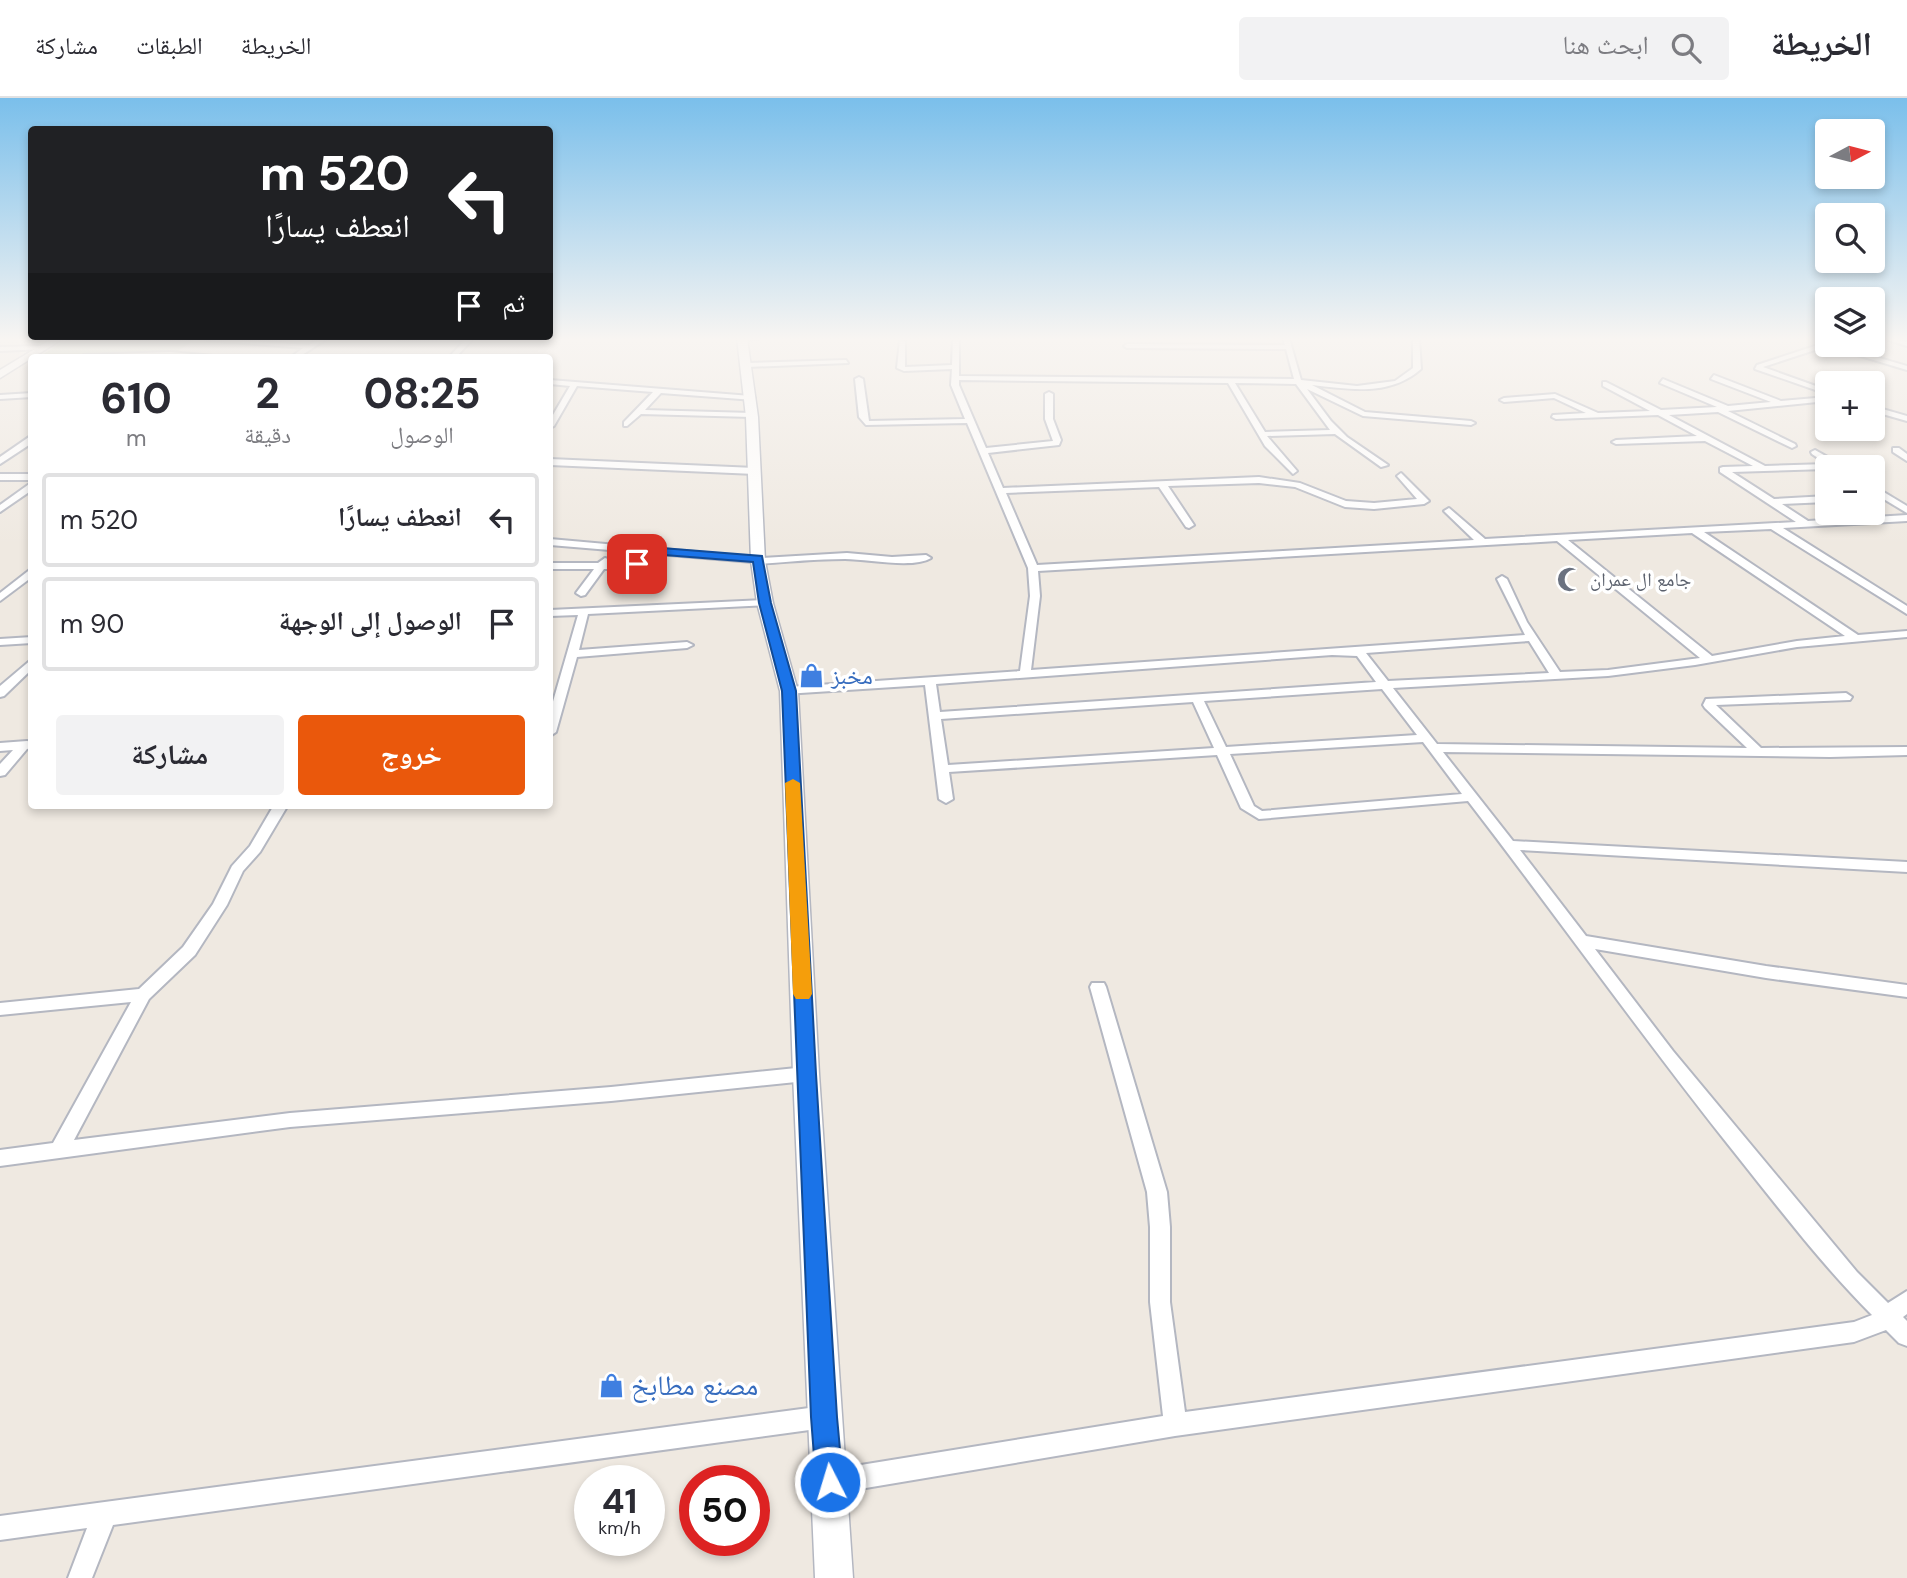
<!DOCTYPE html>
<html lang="ar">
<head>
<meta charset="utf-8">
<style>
  :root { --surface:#fff; --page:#f2f2f3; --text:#2b2b33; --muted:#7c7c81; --line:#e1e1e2; --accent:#ea580c }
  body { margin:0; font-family:"DM Sans","Noto Naskh Arabic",sans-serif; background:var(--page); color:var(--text); direction:rtl; height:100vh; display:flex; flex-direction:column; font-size:26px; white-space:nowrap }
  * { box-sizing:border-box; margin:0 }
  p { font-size:23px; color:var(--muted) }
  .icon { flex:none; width:38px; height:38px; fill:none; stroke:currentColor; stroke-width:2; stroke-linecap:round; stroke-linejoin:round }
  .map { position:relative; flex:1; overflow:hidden; direction:ltr }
  .drawer { position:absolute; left:28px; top:256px; width:525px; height:455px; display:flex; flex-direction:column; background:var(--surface); border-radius:7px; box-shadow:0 4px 10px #0003; direction:rtl }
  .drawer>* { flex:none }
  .top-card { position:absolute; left:28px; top:28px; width:525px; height:214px; border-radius:7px; box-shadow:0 4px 10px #0003; direction:rtl; background:#202124; color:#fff; overflow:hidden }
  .needle { width:46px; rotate:83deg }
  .fabs { position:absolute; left:1815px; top:21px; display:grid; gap:14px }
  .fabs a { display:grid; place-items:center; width:70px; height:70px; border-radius:7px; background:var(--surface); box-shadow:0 4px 10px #0003; font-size:35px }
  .speed { position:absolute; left:574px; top:1367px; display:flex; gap:14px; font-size:35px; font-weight:700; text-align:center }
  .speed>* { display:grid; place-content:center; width:91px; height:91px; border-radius:50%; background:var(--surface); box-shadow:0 4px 10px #0003; line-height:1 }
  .speed small { font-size:18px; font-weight:400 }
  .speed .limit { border:10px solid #d22; background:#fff; color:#111 }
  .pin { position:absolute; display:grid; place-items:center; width:60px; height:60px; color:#fff; margin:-30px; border-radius:14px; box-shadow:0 4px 10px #0006 }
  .me { position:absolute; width:77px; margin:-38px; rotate:355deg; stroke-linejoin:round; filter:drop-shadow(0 0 5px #0008) }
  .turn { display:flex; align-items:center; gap:24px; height:147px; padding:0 28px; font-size:32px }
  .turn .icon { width:91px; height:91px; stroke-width:2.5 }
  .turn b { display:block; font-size:49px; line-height:60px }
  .then { display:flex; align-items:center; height:66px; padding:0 28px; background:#0003; gap:14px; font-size:26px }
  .eta { display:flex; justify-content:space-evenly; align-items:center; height:119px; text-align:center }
  .eta b { font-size:42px; font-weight:700; line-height:49px }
  .primary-button { display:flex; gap:14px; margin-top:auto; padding:14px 28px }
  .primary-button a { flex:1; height:80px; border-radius:7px; background:var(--accent); color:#fff; font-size:28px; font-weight:700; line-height:80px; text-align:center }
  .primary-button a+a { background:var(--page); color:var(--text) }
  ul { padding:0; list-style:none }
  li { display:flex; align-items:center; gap:21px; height:94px; margin:0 14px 10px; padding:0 14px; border:4px solid var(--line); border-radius:7px }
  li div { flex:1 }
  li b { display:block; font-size:26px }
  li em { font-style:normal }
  header { display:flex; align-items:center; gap:42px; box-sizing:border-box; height:98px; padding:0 35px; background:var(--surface); border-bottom:2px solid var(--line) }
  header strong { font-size:33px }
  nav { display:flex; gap:38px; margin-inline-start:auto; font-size:24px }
  .search { width:490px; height:63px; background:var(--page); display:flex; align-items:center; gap:18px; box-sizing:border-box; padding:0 24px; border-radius:7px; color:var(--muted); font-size:26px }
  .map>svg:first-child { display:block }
  .cemetery { fill:#c8d9b8 }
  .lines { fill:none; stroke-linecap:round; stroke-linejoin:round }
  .street-casing { stroke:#b4b7c1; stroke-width:4 }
  .secondary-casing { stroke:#b4b7c1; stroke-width:3 }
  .street { fill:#fff; fill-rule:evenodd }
  .secondary { fill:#fff; fill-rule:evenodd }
  .route { fill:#1a73e8; stroke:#114b97; stroke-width:2 }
  .slow { fill:#f59e0b }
  .labels { text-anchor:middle; stroke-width:7; stroke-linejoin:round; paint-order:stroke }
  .far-worship-label { font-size:19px; fill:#5b616d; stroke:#fff; text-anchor:start }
  .shop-label { font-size:23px; fill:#366cbe; stroke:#fff; text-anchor:start }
  .near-shop-label { font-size:28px; fill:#366cbe; stroke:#fff; text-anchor:start }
</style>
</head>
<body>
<header>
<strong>الخريطة</strong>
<div class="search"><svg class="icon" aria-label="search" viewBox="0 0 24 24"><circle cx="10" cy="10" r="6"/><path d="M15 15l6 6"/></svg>ابحث هنا</div>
<nav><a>الخريطة</a><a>الطبقات</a><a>مشاركة</a></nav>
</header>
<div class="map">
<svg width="1907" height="1480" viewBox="0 0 1907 1480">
  <rect width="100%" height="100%" fill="#efe9e1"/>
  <!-- cemetery -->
  <path class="cemetery" d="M69,240h128l-19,13 -139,6z"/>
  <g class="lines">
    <defs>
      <g id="street">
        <path d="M204,240l105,7 12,-7h7l-29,19h-8l12,-9 -96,-8z"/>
        <path d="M396,240h76l1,1 -17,18h-7l15,-16 -65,-1z"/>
        <path d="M741,240h18l-16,3z"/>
        <path d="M953,240h6v38l335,3 -8,-30 -159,-1 -3,-2 3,-2 158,1 -2,-7h6l12,42 56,6 38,-5 18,-13v-30h6l2,31c-32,28 -71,20 -109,16l53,27 106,9 4,2 -4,2 -108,-9 -56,-27 24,32 16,16 41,28 -7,2 -46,-33 -68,2 30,35 -4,3 -28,-28 -37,-63 -269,-3v5l27,63 67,-7 -8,-22v-25l4,-2 4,2v25l8,21 -2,5 -71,8 15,35 256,-11 41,6 46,18 28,2 43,-4 -20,-23 4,-3 28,28 -5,3 -50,5 -29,-2 -50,-20 -36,-4 -91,3 26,39 -5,3 -3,-1 -27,-40 -153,6 31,72 437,-25 -28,-27 -2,-2 5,-3 36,31 311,-17 -76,-50v-4l3,-1 30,-1 -48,-25 -89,3 -4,-2 4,-2 81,-4 -39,-21 -102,4 -4,-2 1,-2 33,-2 -32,-15 -50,4 -4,-2 4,-2 51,-4 43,19 52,-2 -47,-25v-4h3l55,28 56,-3 -57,-24 3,-4 65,27 43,-4 -60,-23 3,-4 67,26 46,-4v4l-99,10 67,33 1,2 -4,2 -74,-36 -49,3 96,51 62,-2 -15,-10 -1,-2 4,-2 25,14 2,3 -15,2 -95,3 42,27 53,-3v6l-45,2 26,17 99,-6v6l-124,7 124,78v8l-136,-85 -67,3 154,103 49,-4v6l-110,10 -102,18 -87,11 -215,12 44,56 310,4 -42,-40 -2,-3 3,-6 140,-6 6,4 -2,3 -134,5 45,43 146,-1v8l-77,2 -387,-5 70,89 394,21v10l-387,-22 66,86 180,30 141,19v12l-141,-19 -171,-29 78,102 184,221 31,31 19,-12v23l-4,3 4,4v25l-8,-3 -13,-13 -32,12 -679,94 -345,58 -8,-4 -4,-8 4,-8 8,-4 333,-54 -13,-114v-75l-3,-35 -57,-205 2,-4h12l2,4 61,205 3,35v75l15,110 669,-90 18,-7c-49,-49 -91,-104 -134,-158 -93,-116 -179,-238 -270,-356l-209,18 -18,-11 -24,-53 -268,17 4,27 -7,4 -7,-4 -14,-114 -140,9 -2,-3 6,-4 231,-16 10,-75 -2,-28 -61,-145 -101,2 -7,-8 -4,-38 4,-2 4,2 6,42 96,-2 -14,-34 1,-16 -48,2 -7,-3 3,-28 5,1v26l47,-2zM1235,285l61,1 34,46 -65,2zM1692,435l153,103 -48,5 -85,15 -144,-116zM1557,443l143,117 -92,12 -48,2 -33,-50 -20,-43 -5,-3 -5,3 28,56 -494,35 9,-74 -2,-25zM1529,543l20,32 -161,8 -22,-28zM1332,557l25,1 19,26 -436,30 -4,-28zM1382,591l35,46 -191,12 -22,-46zM1193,604l21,46 -266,17 -7,-46zM1423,644l39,52 -200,17 -8,-5 -24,-52z"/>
        <path d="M1885,240l22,4v4l-21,-7z"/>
        <path d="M1827,244v3h8l72,21v4l-80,-24 -64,21 64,23v4l-72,-25 2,-4z"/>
        <path d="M42,248l2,3 -44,2v-4z"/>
        <path d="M170,254l55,5h-144l3,-2z"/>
        <path d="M846,262l2,3 -101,4 -3,-2 3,-2z"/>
        <path d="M550,282l201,16 4,2 -1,2 -93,-7 -16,17 107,3 4,2 -4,2 -111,-3 -14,12h-3v-4l29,-30 -76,-6 -23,40 -4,2v-8l20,-34 -20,-2z"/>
        <path d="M32,295v4l-32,2v-4z"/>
        <path d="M1872,308l35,10v5l-35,-10z"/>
        <path d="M29,339h3v6l-32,21v-7z"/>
        <path d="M1893,350h6l8,6v7l-14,-9z"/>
        <path d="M550,361l205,9 4,3 -4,3 -205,-9z"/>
        <rect x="0" y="376" width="32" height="6"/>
        <path d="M32,384v8l-32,22v-7z"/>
        <path d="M1872,387l35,21v7l-35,-21z"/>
        <path d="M550,441l212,19 85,-5 45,4 34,-2 5,3c-17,11 -65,1 -86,1 -29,0 -58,3 -87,5l-5,-2 -203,-17z"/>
        <path d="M605,460l3,1 1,4h24l6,-4 5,3 -14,24 -9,-2 9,-15h-26l-19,26 -4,1 -5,-3 18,-24h-44v-6h48z"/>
        <path d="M32,470v9l-32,24v-8z"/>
        <path d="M765,502l5,3 -1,2 -181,9 -9,36 108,-8 6,3 -6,3 -110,9 -21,75 -6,4v-24l28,-97 -28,1v-6z"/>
        <path d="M32,539v6l-32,2v-6z"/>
        <path d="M32,561v10l-28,27 -4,1v-11z"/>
        <path d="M27,643l5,1 -1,6 -4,1 -22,26 -5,1v-12l13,-14 -13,1v-8z"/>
        <path d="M274,707h14l-28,47 -17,19 -16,34 -32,50 -46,44 -75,141 216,-27 321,-26 195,-20 6,2 3,5 -3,5 -6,2 -195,20 -321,26 -290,39v-16l53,-7 78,-141 -131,13v-12l139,-14 44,-42 30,-43 19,-38 18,-20z"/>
        <path d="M824,1308l8,3 3,8 -3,8 -8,3 -711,97 -21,53h-24l19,-50 -87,12v-24z"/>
      </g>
      <g id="secondary">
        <path d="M53,240h11l-64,40v-8z"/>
        <path d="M737,240h10l11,79 7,144 8,42 25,88 21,383 34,504h-38l-22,-504 -13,-383 -23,-88 -6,-42 -5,-144z"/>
      </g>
    </defs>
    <!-- street casing -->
    <use href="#street" class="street-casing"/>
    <!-- secondary casing -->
    <use href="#secondary" class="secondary-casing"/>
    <!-- street -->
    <use href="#street" class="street"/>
    <!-- secondary -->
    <use href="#secondary" class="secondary"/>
  </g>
  <!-- sky -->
  <linearGradient id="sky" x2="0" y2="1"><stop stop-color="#7abfeb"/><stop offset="0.54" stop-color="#f8f5f2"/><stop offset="1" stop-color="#f8f5f2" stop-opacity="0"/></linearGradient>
  <rect width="1907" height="447" fill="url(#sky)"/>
  <!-- route -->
  <path class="route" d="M649,449l113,9 9,47 25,88 20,383 21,343 6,65 -4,10 -9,4 -10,-4 -4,-10 -5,-65 -29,-726 -23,-88 -6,-41 -101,-8 -11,13h-8v-5z"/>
  <!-- slow -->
  <path class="slow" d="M793,681l7,4 12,211 -3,5h-13l-3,-5 -8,-211z"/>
  <!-- icons -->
  <defs>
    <symbol id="mosque-bare" viewBox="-9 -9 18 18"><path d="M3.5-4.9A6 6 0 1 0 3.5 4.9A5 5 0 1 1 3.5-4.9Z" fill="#6b7280" stroke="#fff" stroke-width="2.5" paint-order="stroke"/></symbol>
    <symbol id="shop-bare" viewBox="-9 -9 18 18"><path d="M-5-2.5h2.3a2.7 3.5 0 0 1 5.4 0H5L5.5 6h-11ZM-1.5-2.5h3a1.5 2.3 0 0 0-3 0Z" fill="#3f7fe0" stroke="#fff" stroke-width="2.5" paint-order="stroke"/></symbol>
  </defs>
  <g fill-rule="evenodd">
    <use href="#mosque-bare" x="1552" y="464" width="35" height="35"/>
    <use href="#shop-bare" x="794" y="560" width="35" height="35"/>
    <use href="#shop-bare" x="594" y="1270" width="35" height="35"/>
  </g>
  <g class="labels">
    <!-- far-worship labels -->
    <g class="far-worship-label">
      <text x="1590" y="488">جامع ال عمران</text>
    </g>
    <!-- shop labels -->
    <g class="shop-label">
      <text x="831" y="586">مخبز</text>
    </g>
    <!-- near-shop labels -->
    <g class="near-shop-label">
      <text x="631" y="1297">مصنع مطابخ</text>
    </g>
  </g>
</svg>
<div class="fabs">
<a><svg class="needle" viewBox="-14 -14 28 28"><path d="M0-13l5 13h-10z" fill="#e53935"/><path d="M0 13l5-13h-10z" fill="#7c7c81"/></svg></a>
<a><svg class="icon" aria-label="search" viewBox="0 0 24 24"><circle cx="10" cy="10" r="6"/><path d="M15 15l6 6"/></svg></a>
<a><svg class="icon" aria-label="layers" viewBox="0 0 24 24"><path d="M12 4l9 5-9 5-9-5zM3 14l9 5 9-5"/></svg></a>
<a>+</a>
<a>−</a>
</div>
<div class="speed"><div>41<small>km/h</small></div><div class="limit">50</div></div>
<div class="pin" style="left:637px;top:466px;background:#d93025"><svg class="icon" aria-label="arrive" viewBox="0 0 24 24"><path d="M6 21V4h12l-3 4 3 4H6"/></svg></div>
<svg class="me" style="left:830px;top:1384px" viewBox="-20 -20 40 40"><circle r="17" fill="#1a73e8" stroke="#fff" stroke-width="3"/><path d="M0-11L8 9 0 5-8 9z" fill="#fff"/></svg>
<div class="top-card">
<div class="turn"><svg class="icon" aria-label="left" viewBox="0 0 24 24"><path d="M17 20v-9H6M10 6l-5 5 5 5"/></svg><div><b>520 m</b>انعطف يسارًا</div></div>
<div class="then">ثم<svg class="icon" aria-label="arrive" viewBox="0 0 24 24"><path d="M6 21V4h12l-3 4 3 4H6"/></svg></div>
</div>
<section class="drawer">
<div class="eta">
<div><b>08:25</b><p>الوصول</p></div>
<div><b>2</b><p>دقيقة</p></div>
<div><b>610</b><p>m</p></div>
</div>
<ul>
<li><svg class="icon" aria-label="left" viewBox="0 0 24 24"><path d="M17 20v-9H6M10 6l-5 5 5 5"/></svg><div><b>انعطف يسارًا</b></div><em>520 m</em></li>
<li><svg class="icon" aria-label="arrive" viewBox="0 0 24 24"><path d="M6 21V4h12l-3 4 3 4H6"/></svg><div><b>الوصول إلى الوجهة</b></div><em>90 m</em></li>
</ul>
<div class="primary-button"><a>خروج</a><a>مشاركة</a></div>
</section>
</div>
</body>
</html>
